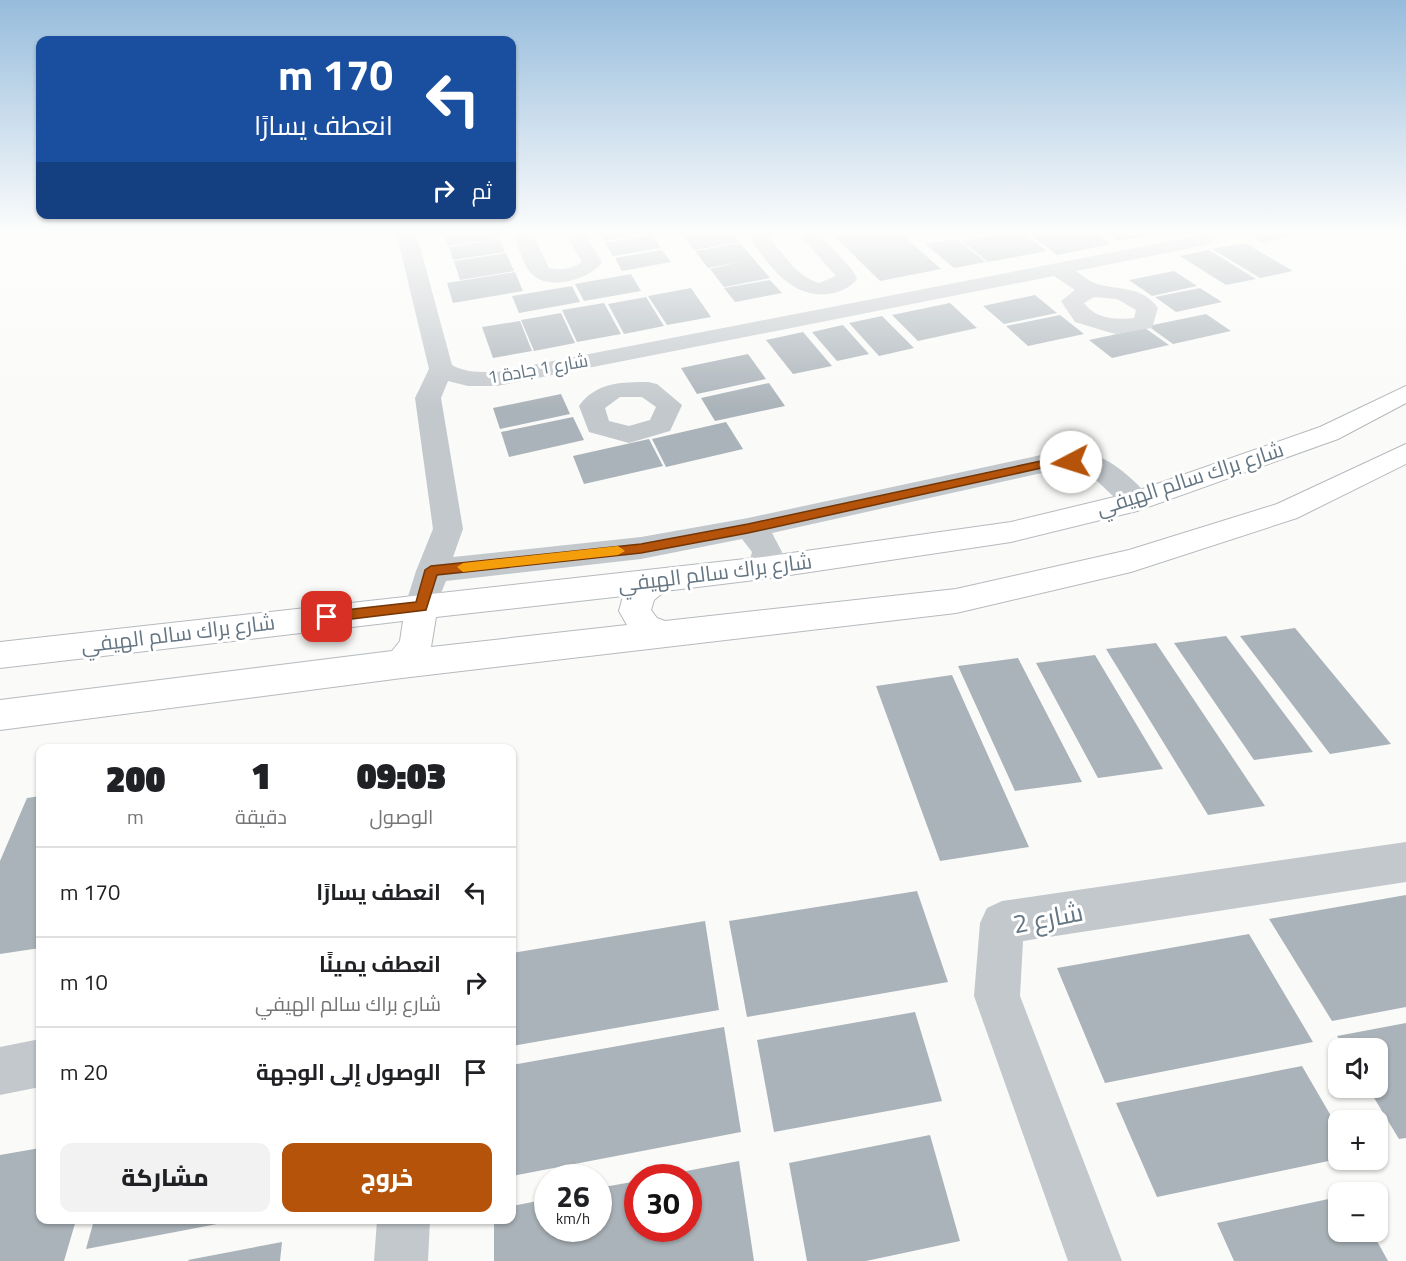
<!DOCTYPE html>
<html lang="ar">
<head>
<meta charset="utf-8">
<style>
  :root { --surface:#fff; --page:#f2f2f2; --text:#202124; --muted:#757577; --line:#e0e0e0; --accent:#b45309 }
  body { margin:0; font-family:"Titillium Web",Cairo,sans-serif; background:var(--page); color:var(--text); direction:rtl; height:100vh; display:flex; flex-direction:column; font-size:22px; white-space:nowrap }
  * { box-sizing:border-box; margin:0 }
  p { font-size:20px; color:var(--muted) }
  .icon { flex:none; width:33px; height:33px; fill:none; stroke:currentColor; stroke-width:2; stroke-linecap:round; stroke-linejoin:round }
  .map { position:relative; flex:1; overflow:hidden; direction:ltr }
  .drawer { position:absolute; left:36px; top:744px; width:480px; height:480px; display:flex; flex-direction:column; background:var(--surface); border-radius:12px; box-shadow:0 2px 4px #0004; direction:rtl }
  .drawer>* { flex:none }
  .guide { position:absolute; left:36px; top:36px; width:480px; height:183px; border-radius:12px; box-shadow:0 2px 4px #0004; direction:rtl; background:#1a4fa0; color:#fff; overflow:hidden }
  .fabs { position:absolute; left:1328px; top:1038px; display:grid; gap:12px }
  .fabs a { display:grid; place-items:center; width:60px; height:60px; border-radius:12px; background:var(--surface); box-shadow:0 2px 4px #0004; font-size:30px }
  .speed { position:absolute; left:534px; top:1164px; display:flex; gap:12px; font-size:30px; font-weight:700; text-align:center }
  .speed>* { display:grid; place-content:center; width:78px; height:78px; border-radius:50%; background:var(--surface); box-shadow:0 2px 4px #0004; line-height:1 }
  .speed small { font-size:15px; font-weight:400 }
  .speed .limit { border:9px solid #d22; background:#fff; color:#111 }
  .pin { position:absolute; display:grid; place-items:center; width:51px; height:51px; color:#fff; margin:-26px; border-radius:12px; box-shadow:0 3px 9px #0006 }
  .me { position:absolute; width:66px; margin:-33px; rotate:265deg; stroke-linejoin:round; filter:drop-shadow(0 0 4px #0008) }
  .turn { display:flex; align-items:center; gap:21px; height:126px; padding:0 24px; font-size:27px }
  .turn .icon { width:78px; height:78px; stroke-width:2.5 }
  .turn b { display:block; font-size:42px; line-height:51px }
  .then { display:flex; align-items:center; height:57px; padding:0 24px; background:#0003; gap:12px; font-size:22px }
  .eta { display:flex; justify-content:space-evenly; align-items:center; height:102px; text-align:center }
  .eta b { font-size:36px; font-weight:800; line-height:42px }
  .cta { display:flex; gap:12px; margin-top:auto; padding:12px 24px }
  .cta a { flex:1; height:69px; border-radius:12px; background:var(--accent); color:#fff; font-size:24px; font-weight:800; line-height:69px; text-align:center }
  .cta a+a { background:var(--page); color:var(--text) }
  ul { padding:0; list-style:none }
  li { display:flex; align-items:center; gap:18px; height:90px; padding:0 24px; border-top:2px solid var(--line) }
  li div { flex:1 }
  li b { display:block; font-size:22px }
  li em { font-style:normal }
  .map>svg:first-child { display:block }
  .building { fill:#aab3b9 }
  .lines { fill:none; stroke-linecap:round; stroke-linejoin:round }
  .major-casing { stroke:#b5babe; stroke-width:2 }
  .minor { fill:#c3c8cc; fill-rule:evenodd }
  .major { fill:#fff; fill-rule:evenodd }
  .route { fill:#b45309; stroke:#753606; stroke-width:1.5 }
  .slow { fill:#f59e0b }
  .labels { text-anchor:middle; stroke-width:6; stroke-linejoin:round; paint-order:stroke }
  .far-street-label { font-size:18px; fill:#657683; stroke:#fff }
  .street-label { font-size:21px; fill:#657683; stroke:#fff }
  .near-street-label { font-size:26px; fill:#657683; stroke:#fff }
</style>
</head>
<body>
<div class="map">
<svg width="1406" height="1261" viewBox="0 0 1406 1261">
  <rect width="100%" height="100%" fill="#fafaf8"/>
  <!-- building -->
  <g class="building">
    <path d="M443,232h54l2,6 -51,8z"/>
    <path d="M599,232h50v1l-45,8z"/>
    <path d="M689,232h41l9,10 -45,8 -13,-17z"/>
    <path d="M830,232h69l42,37 -61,12z"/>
    <path d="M1011,232h10l26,19 -59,11 -26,-21z"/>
    <path d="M1041,232h18l10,7 -8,-7h33l17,12 -54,11 -28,-21z"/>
    <path d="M1104,232h57v1l-42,8z"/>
    <path d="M1244,232h64v1l-46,9z"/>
    <path d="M652,235l9,13 -48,8 -8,-13z"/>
    <path d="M500,239l5,13 -52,8 -4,-13z"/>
    <path d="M957,239l29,23 -32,6 -29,-24z"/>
    <path d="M740,243l30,35 -46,9 -14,-18 29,-7 -31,6 -13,-17z"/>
    <path d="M1245,243l48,28 -33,7 -48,-29z"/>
    <path d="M662,250l9,12 -49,9 -7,-13z"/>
    <path d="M1209,250l47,29 -30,6 -46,-29z"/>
    <path d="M506,253l8,18 -54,9 -6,-19z"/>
    <path d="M1174,271l23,15 -45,10 -23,-16z"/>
    <path d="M515,272l8,19 -70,12 -6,-20z"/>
    <path d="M631,274l10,17 -57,10 -9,-17z"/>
    <path d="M770,280l12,13 -47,9 -11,-14z"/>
    <path d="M572,286l8,16 -61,11 -7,-17z"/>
    <path d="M691,288l20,29 -44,8 -19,-29z"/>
    <path d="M1200,288l22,14 -46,10 -21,-15z"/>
    <path d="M1035,295l22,18 -53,11 -21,-18z"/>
    <path d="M646,297l18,29 -40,8 -16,-30z"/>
    <path d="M604,303l17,31 -44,8 -15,-32z"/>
    <path d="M950,303l27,25 -59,13 -26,-26z"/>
    <path d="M561,313l14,30 -41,8 -13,-31z"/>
    <path d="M1206,314l25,17 -58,13 -25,-18z"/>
    <path d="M1060,315l24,19 -56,12 -22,-20z"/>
    <path d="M882,316l32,32 -35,8 -30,-33z"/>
    <path d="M520,321l12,30 -39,7 -11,-31z"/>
    <path d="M843,325l26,29 -32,7 -25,-29z"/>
    <path d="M1145,328l24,17 -57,13 -23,-18z"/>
    <path d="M803,332l29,34 -39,8 -27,-34z"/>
    <path d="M748,354l18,25 -69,15 -16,-26z"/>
    <path d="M769,383l16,23 -70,15 -14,-23z"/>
    <path d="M561,394l9,20 -70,15 -7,-21z"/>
    <path d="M573,417l11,23 -75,17 -8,-25z"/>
    <path d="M726,422l17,27 -77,18 -14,-28z"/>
    <path d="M649,439l14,27 -79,18 -11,-28z"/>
    <path d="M1295,628l96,116 -61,10 -90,-118z"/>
    <path d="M1226,636l87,116 -59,8 -80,-117z"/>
    <path d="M1156,643l109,163 -57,9 -102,-166z"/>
    <path d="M1095,655l68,114 -65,9 -62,-115z"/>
    <path d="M1018,658l64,124 -67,9 -57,-125z"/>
    <path d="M952,675l77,172 -89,14 -64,-175z"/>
    <path d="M40,796v152l-40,6v-93l27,-63z"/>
    <path d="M917,891l31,91 -201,35 -18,-96z"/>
    <path d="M1406,895v112l-74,14 -63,-102z"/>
    <path d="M705,921l14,89 -207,36v-93z"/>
    <path d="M1249,934l64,108 -208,41 -48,-115z"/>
    <path d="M915,1012l27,89 -168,31 -17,-92z"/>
    <path d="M1406,1023v115l-7,1 -31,-51h9v-40h-32l-8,-12z"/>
    <path d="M724,1027l17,105 -229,44v-111z"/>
    <path d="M1302,1066l36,62v31l-181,38 -41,-94z"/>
    <path d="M930,1135l30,106 -94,20h-59l-18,-98z"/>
    <path d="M40,1148v72h36l-12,41h-64v-106z"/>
    <path d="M739,1161l15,100h-260v-41h18v-14l36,-7v29h50v-40l40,-7v47h50v-50l-28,-2z"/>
    <path d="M1338,1197v35h34l16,29h-154l-17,-38z"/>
    <path d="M94,1220h139v1l-147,28z"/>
    <path d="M282,1242l-2,19h-91l-1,-1z"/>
  </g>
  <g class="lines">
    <defs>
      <path id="major" d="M1406,386v17l-68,36 -201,72 -126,31 -248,37 -98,12 -11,9 -3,10 6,8 8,3 291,-32 173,-39 148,-46 129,-60v20l-109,54 -166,54 -175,41 -554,65 -402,52v-30l392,-49 8,-10 3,-20 -403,47v-26l763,-85 248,-35 120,-29 189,-66zM623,596l-4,15 8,14 -196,22 5,-30z"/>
    </defs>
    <!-- major casing -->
    <use href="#major" class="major-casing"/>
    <!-- minor -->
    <g class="minor">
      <path d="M396,232h20l36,133c14,8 29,7 45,7l699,-136 2,-4h20l-7,12 -135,27c6,4 14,11 21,13 21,6 46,2 61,24l-6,20 -36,6 -8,-2 -33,-10 -14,-21 14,-11 -21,-14 -557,110h-29l-20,-5 -7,17 22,131 -10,28 188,-20 107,-19 307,-66c11,1 22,0 33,1 20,3 53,31 63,48l-4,7c-26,7 -41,-25 -63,-36 -8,-4 -20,-2 -29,-2l-283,63 10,19 -8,24 -11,3 -11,-3 -4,-8 4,-16 -10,-13 -101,20 -195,22 -14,34 -11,3 -11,-3 -5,-9 11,-35 17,-42 -18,-131 14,-29zM1094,297l23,2 19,11 -2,8c-19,2 -38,1 -50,-15z"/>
      <path d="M512,232h20l17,36c12,3 23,1 33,-6l-18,-30h20l18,30c-11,17 -52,29 -69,13 -10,-9 -15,-31 -21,-43z"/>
      <path d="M750,232h20l-1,4c13,17 28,41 50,47l17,-7 -39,-44h21l35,39 4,8c-5,7 -15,12 -23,14 -40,9 -65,-27 -85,-56z"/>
      <path d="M648,382l9,2 25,21 -12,26 -41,12 -40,-11 -10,-26c17,-24 43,-24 69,-24zM620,397h22l14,10 -6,13 -21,6 -20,-5 -4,-13z"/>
      <path d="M1406,842v40l-383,59 -3,55 102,265h-54l-94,-265 6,-73 7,-15 15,-7z"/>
      <path d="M40,1039v48l-40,8v-48z"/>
      <path d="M377,1220h53l-2,41h-54z"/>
    </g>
    <!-- major -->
    <use href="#major" class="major"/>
  </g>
  <!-- sky -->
  <linearGradient id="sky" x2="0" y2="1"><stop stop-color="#96bcdc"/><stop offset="0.57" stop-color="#fdfdfc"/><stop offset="1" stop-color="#fdfdfc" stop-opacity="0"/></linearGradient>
  <rect width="1406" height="409" fill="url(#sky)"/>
  <!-- route -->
  <path class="route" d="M1055,458h16l6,4 -6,3h-16l-307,68 -107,20 -204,22 -11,35 -99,12 -6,-5 6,-5 89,-10 9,-32 6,-4 210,-22 107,-20z"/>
  <!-- slow -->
  <path class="slow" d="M618,546l7,5 -7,4 -155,17 -6,-5 6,-4z"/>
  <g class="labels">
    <!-- far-street labels -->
    <g class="far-street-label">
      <text transform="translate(538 369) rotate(-10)" y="6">شارع 1 جادة 1</text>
    </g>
    <!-- street labels -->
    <g class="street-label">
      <text transform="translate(1190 479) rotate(-18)" y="7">شارع براك سالم الهيفي</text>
      <text transform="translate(715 573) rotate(-7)" y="7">شارع براك سالم الهيفي</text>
      <text transform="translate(178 634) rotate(-7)" y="7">شارع براك سالم الهيفي</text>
    </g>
    <!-- near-street labels -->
    <g class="near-street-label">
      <text transform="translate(1048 918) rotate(-11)" y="9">شارع 2</text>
    </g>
  </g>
</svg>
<div class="fabs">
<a><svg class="icon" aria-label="sound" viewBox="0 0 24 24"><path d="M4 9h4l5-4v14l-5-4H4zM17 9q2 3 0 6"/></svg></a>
<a>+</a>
<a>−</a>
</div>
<div class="speed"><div>26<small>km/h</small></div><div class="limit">30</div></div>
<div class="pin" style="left:327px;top:617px;background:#d93025"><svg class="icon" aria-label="arrive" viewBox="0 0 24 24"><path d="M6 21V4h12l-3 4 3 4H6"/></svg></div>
<svg class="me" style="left:1071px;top:462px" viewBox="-20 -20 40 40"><circle r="19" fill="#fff"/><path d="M0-13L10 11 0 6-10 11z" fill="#b45309"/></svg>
<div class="guide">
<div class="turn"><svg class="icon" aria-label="left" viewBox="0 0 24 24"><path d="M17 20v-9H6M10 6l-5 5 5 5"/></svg><div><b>170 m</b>انعطف يسارًا</div></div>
<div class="then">ثم<svg class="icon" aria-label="right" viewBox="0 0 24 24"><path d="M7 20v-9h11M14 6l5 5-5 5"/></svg></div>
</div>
<section class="drawer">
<div class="eta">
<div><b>09:03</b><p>الوصول</p></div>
<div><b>1</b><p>دقيقة</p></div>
<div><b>200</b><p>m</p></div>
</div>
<ul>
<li><svg class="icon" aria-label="left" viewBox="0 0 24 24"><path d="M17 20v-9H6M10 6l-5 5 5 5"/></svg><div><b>انعطف يسارًا</b></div><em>170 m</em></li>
<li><svg class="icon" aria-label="right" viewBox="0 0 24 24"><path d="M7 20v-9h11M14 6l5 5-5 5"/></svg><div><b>انعطف يمينًا</b><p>شارع براك سالم الهيفي</p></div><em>10 m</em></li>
<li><svg class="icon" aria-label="arrive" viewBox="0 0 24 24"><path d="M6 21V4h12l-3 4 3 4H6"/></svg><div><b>الوصول إلى الوجهة</b></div><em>20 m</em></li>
</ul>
<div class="cta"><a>خروج</a><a>مشاركة</a></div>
</section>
</div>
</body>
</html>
